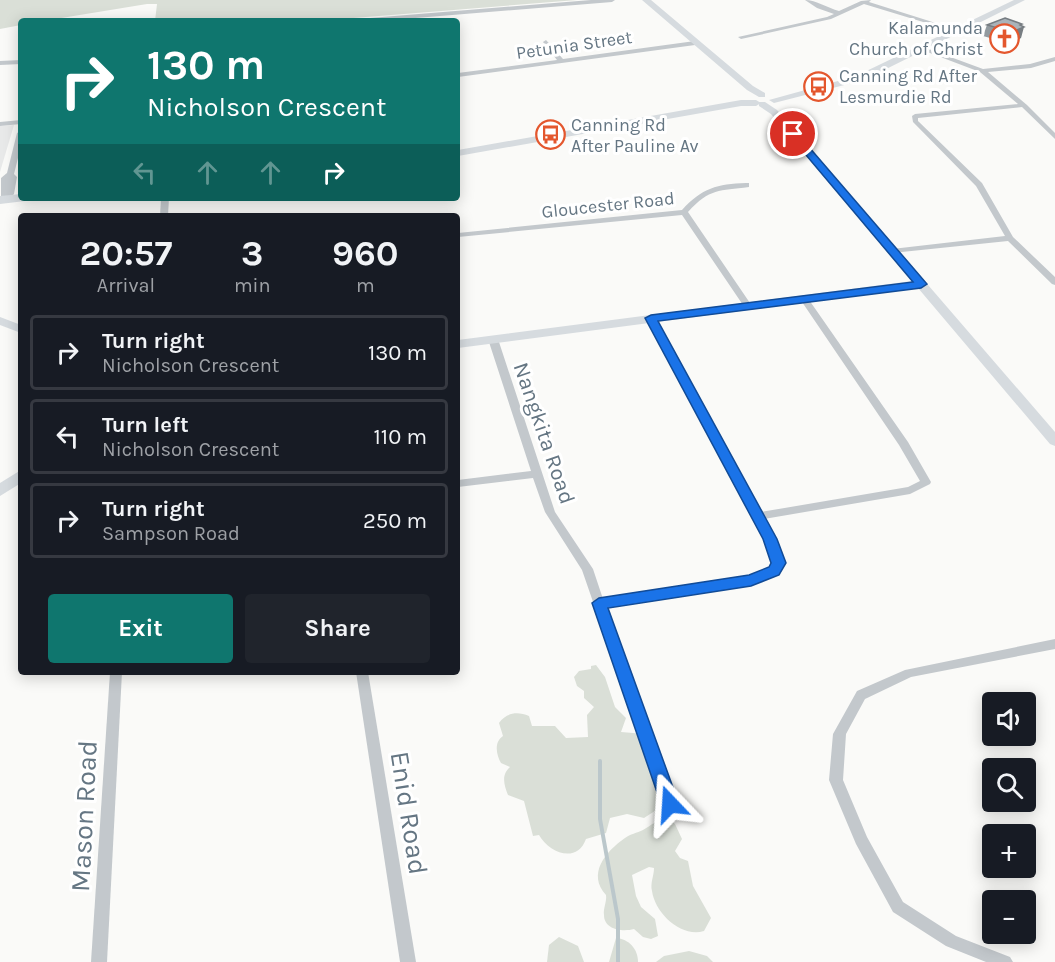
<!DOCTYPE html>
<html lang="en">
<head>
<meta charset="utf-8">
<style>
  :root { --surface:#171b24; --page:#20242c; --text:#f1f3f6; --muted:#9ea1a6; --line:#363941; --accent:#0f766e }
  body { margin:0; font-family:Karla,sans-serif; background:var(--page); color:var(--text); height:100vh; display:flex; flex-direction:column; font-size:22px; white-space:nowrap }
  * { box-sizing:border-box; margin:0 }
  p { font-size:20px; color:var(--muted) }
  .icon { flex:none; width:33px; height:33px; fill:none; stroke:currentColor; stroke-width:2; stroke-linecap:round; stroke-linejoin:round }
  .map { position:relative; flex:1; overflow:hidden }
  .sheet { position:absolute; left:18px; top:213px; width:442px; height:462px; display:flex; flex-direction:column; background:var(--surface); border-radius:6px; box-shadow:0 3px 15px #0003 }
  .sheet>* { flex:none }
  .hud { position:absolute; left:18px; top:18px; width:442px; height:183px; border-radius:6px; box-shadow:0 3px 15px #0003; background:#0f766e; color:#fff; overflow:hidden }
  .controls { position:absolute; left:982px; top:692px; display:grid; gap:12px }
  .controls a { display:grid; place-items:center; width:54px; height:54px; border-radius:6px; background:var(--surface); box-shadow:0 3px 15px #0003; font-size:30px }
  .pin { position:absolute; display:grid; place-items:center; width:51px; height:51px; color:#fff; margin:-26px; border:3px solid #fff; border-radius:50%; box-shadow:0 2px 6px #0007 }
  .me { position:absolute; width:66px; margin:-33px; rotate:340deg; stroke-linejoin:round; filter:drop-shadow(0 0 4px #0008) }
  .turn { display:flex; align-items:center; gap:21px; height:126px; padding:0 30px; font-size:27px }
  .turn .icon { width:78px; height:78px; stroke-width:2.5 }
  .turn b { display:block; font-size:42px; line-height:51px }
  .lanes { display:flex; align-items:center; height:57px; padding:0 30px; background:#0003; justify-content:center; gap:30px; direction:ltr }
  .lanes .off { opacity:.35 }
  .eta { display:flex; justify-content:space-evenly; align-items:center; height:102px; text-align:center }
  .eta b { font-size:36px; font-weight:700; line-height:42px }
  .button { display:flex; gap:12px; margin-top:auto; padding:12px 30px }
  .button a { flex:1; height:69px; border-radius:6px; background:var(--accent); color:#fff; font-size:24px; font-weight:700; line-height:69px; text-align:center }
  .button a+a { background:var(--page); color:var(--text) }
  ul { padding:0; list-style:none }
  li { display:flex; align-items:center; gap:18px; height:75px; margin:0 12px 9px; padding:0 18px; border:3px solid var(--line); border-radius:6px }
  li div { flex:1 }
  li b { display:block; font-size:22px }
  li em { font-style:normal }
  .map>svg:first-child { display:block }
  .built { fill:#e8e9e9 }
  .green { fill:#dadfd7 }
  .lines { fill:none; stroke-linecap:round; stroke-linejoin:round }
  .stream { stroke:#bbc7cb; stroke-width:4 }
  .street { fill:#c3c8cc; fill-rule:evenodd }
  .secondary { fill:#d6dbdf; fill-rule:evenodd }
  .primary { fill:#d6dbdf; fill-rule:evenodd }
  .wall { fill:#929a9f }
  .shaded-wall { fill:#777d82 }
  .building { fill:#aab3b9; stroke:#777d82; stroke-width:1.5 }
  .route { fill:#1a73e8; stroke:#114b97; stroke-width:1.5 }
  .labels { text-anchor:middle; stroke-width:6; stroke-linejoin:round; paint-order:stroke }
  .far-poi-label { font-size:18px; fill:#657683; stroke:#fff; text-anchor:start }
  .far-street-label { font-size:18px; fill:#657683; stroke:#fff }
  .street-label { font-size:22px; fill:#657683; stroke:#fff }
  .near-street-label { font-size:27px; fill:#657683; stroke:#fff }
</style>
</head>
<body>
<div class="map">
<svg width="1055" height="962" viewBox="0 0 1055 962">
  <rect width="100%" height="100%" fill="#fafaf8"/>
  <!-- built -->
  <path class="built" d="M14,125l-14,47v-46z"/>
  <!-- green -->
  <g class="green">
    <path d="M0,0h577l-261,21h-161l2,-17h-10l-104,17h-22v4l-21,4z"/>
    <path d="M596,665l9,12 10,30 11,11 -5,14 24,2 25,70 -9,3 -17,11 -17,-4 -17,4 -4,15 -20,6c-9,25 -37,14 -47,-4l-6,1 -9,-35 -16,-6c-4,-10 -7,-20 2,-28l-9,-4c-5,-9 -7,-21 2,-27l-4,-13c7,-10 18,-12 30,-7l3,10h23l11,12 22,-1 -1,-22 7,-8 -10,-9v-7l-7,-5 -3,-9 5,-6 12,-2v-3z"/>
    <path d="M668,818l7,6 7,15 -7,12 5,7 8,3 5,25 18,32 -7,13c-23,7 -49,-18 -52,-40 -2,-8 2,-15 2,-23l-5,-1 -17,8 4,21 5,11 14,12 3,17 -7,3 -8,-2 -9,-8c-11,3 -30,1 -30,-14 -1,-7 3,-13 2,-20 -19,-21 -1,-43 19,-57 5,-4 12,-5 18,-8 9,-5 14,-11 25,-12z"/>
    <path d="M559,937l19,9 6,16h-37l2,-17z"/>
    <path d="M616,938c13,1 22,11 22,24h-29z"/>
    <path d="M689,951l18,5 6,6h-57l8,-6z"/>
  </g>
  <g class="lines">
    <!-- stream -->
    <path class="stream" d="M600,761v58l18,100v43"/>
    <!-- street -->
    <g class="street">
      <path d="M591,0h24l-3,2 -233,19h-24l3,-2z"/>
      <path d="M805,0c11,0 23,8 34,11l22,-10 10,-1 -2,2 92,29 -5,1 -92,-28 -33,15 -90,20 -3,-2 89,-20 7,-3 -17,-6z"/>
      <path d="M546,40l17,19 132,-18 3,2 -3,2 -237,32v-4l99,-13 -14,-18z"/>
      <path d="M922,48h4l57,21 47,-5 25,-7v4l-24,7 -43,4 39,33 28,28v6l-33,-32 -104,11v3l64,62 31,54 42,40v8l-3,-1 -44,-43 -116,12 -4,-2 4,-2 113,-13 -29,-50 -63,-64 -1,-6 3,-2 103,-10 -38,-32 -58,-22z"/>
      <path d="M21,60v4l-21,1v-4z"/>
      <path d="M21,120v4l-21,2v-4z"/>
      <path d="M21,131v15l-7,28 3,3 -3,17 -7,8h-6v-24l6,-5 10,-40z"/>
      <path d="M746,183h3v4c-30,4 -39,1 -61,25l64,94 -4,3 -3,-1 -63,-93 -224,22v-4l224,-23c20,-22 35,-26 64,-27z"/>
      <path d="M161,198h8l-1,18h-8z"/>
      <path d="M804,296l3,1 101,145 23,40 -1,2 -20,10 -146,25 12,20 9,24 -7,11 -23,9 -149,24 71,197 -2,4 -5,2 -5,-2 -2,-4 -81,-234 -37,-58 -12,-34 -75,9v-7l73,-9 -43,-132 5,-3 5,3 57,173 38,57 10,30 147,-23 20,-8 3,-5 -9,-24 -117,-221 1,-2h6l1,2 106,194 147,-25 12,-6 -21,-36 -99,-146z"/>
      <path d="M1055,639v10l-144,28 -46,22 -19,35 -3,46 24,57 36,65 53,34 54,21 3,5h-27l-40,-16 -53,-34 -37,-68 -27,-64 4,-46 24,-43 48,-21z"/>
      <path d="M110,672h12l-15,290h-16z"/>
      <path d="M356,672h12l48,290h-16z"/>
    </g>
    <!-- secondary -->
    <g class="secondary">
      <path d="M642,0h9l102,86 12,7v4h-6l-12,-7z"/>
      <path d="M759,102h6l12,8 278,322v14l-5,-2 -132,-156 -460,60v-8l454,-59 -141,-167 -12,-8z"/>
      <path d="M0,317l21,8v8l-21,-8z"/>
      <path d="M21,470v13l-21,13v-13z"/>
    </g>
    <!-- primary -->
    <g class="primary">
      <path d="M1014,0h11l-161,80 -90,23 -5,-3 87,-24z"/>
      <path d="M741,100h15l5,3 -5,3h-15l-283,50v-6z"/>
      <path d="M21,194v4h6l-2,3 -25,3v-8z"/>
    </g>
  </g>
  <!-- wall -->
  <path class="wall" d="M1022,24l-1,14 -13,5 -25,-7 4,-11z"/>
  <!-- shaded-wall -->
  <path class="shaded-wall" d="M1022,24l-1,4 3,-1 -3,11 -13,5 4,-11z"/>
  <!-- building -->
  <path class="building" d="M1005,18l17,6 -2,1 4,2 -12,5 -25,-7z"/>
  <!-- route -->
  <path class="route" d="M790,132h6l131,152 -6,4 -263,33 119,218 9,24 -7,12 -28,11 -143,22 71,196 -2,6 -7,2 -6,-2 -3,-6 -69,-201 7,-5 150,-23 20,-8 2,-4 -8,-24 -118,-221 6,-3 262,-33 -123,-146z"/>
  <!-- icons -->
  <defs>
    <symbol id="church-ring" viewBox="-11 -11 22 22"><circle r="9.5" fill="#fff" stroke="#e4572e" stroke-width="1.5"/><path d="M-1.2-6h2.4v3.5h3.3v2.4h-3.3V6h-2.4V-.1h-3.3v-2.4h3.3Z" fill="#e4572e"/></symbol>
    <symbol id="bus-ring" viewBox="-11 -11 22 22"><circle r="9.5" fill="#fff" stroke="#e4572e" stroke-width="1.5"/><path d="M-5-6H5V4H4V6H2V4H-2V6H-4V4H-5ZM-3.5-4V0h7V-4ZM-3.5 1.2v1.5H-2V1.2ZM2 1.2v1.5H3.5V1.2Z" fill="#e4572e"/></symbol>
  </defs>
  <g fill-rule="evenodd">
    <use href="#church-ring" x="988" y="22" width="33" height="33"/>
    <use href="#bus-ring" x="802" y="70" width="33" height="33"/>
    <use href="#bus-ring" x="534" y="118" width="33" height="33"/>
  </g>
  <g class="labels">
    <!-- far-poi labels -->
    <g class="far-poi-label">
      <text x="983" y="34" text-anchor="end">Kalamunda<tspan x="983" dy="21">Church of Christ</tspan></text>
      <text x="839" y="82">Canning Rd After<tspan x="839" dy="21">Lesmurdie Rd</tspan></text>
      <text x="571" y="131">Canning Rd<tspan x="571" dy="21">After Pauline Av</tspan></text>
    </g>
    <!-- far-street labels -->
    <g class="far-street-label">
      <text transform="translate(574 45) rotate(-8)" y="6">Petunia Street</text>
      <text transform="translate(608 205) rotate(-6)" y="6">Gloucester Road</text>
    </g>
    <!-- street labels -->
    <g class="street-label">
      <text transform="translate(545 433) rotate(71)" y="8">Nangkita Road</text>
    </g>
    <!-- near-street labels -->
    <g class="near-street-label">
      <text transform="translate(409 813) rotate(81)" y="9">Enid Road</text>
      <text transform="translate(84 816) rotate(-87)" y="9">Mason Road</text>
    </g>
  </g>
</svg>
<div class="controls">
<a><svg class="icon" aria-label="sound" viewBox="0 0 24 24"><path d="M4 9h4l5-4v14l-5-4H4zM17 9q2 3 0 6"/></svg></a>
<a><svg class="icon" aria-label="search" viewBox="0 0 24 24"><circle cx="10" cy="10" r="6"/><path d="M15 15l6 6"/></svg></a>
<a>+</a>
<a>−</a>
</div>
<div class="pin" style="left:793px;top:134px;background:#d93025"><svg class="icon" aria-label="arrive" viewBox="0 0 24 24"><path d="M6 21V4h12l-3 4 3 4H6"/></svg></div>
<svg class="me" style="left:670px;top:804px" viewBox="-20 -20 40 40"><path d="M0-17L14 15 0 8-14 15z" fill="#1a73e8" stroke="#fff" stroke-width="4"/></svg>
<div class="hud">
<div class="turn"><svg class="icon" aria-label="right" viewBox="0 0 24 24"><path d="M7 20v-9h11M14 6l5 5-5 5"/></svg><div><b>130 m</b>Nicholson Crescent</div></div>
<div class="lanes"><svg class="icon off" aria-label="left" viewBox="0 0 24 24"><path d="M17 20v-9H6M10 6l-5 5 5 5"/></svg><svg class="icon off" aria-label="ahead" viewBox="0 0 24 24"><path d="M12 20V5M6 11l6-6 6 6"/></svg><svg class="icon off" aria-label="ahead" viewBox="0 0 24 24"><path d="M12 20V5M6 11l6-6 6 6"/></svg><svg class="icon" aria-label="right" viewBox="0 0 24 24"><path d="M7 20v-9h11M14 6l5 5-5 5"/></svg></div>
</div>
<section class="sheet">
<div class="eta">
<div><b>20:57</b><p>Arrival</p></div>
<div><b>3</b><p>min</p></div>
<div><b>960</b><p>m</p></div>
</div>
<ul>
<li><svg class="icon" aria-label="right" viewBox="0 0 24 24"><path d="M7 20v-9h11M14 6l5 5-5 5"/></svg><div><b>Turn right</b><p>Nicholson Crescent</p></div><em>130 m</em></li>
<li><svg class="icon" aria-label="left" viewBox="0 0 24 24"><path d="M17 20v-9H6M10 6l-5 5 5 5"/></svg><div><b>Turn left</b><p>Nicholson Crescent</p></div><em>110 m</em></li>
<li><svg class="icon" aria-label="right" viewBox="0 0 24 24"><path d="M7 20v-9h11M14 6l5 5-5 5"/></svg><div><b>Turn right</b><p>Sampson Road</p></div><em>250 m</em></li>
</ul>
<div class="button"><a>Exit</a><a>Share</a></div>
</section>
</div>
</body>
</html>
